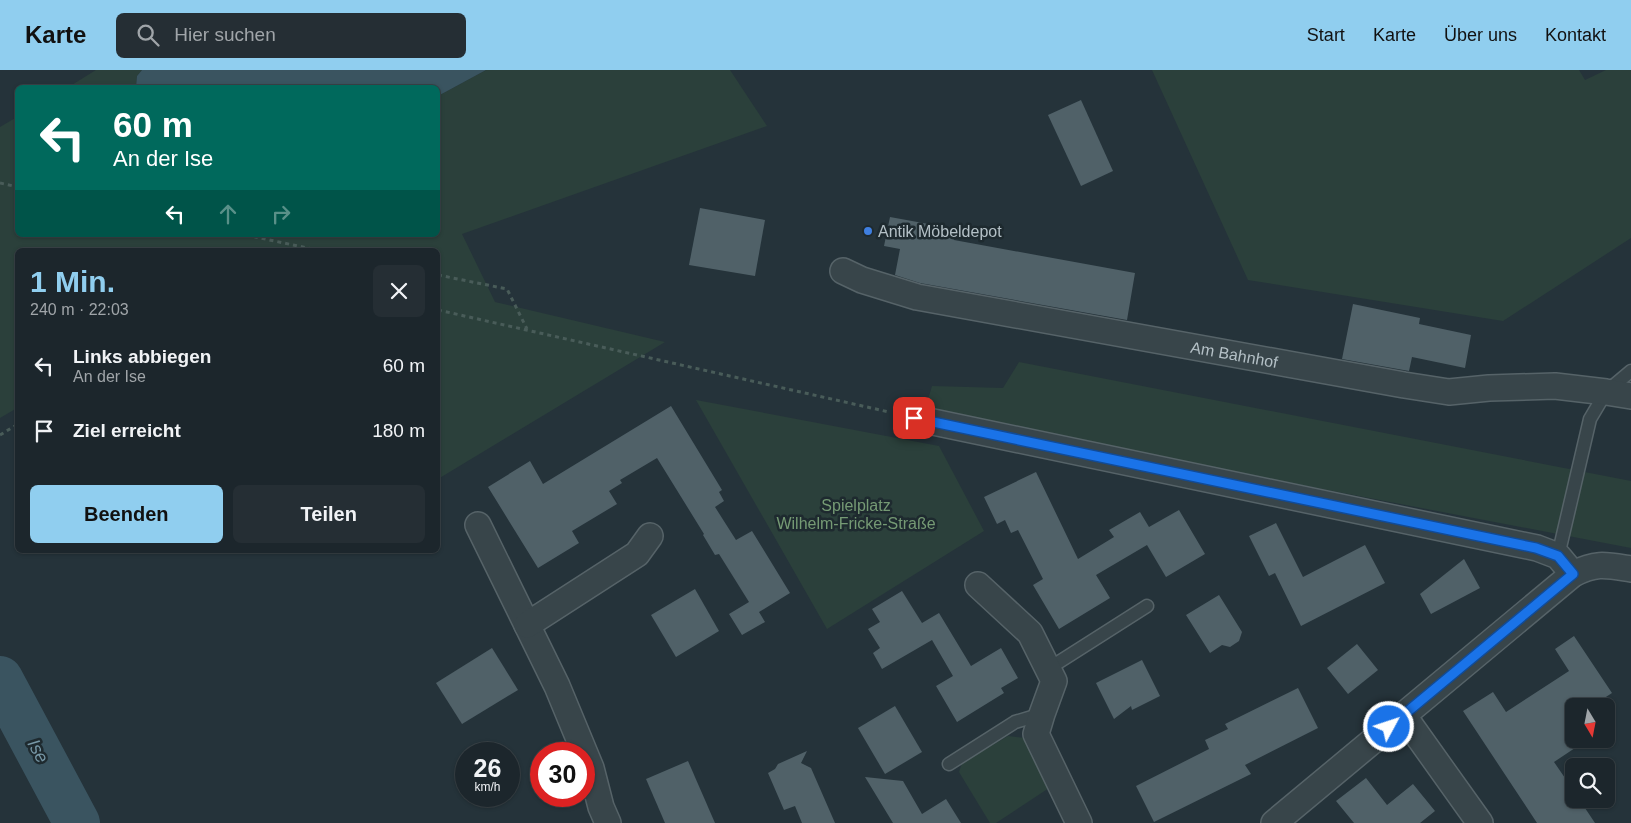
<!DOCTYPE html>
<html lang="de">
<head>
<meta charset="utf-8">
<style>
  :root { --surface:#1c262c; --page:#252e34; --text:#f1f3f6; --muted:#a0a5a9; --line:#3a4348; --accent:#90ceef }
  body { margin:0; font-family:Helvetica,sans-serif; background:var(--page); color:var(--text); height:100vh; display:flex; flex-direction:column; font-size:19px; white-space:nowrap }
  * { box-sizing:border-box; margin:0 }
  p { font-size:16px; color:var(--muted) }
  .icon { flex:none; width:28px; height:28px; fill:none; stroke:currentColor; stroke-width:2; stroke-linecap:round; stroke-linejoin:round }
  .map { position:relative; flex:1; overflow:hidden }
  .panel { position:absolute; left:15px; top:178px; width:425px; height:305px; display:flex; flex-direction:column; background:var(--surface); border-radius:8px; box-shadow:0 1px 4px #0004,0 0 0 1px var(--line) }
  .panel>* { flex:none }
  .guide { position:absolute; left:15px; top:15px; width:425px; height:152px; border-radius:8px; box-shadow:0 1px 4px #0004,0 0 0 1px var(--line); background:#00695c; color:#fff; overflow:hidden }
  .needle { width:32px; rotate:170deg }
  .fabs { position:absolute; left:1565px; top:628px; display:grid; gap:10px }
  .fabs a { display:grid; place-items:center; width:50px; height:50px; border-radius:8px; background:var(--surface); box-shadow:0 1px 4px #0004,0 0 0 1px var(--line); font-size:25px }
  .speed { position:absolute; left:455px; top:672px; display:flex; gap:10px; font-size:25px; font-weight:700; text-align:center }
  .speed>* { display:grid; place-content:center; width:65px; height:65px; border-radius:50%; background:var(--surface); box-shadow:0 1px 4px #0004,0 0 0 1px var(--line); line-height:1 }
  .speed small { font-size:12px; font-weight:400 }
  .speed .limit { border:8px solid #d22; background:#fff; color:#111 }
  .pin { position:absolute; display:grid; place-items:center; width:42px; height:42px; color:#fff; margin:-21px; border-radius:10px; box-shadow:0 2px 8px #0006 }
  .me { position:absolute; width:55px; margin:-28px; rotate:50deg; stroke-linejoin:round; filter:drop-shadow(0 0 4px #0008) }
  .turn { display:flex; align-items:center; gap:18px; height:105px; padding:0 15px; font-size:22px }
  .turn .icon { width:65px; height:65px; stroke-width:2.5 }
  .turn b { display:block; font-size:35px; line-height:42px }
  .lanes { display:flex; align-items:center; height:48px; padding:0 15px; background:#0003; justify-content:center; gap:25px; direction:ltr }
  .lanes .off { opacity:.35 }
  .round { display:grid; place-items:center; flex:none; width:52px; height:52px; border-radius:8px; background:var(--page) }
  .overview { display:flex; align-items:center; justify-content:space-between; height:85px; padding:0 15px }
  h1 { font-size:30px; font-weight:800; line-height:38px; color:var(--accent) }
  .cta { display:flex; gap:10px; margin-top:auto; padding:10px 15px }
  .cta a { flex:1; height:58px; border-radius:8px; background:var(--accent); color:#111; font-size:20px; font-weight:800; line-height:58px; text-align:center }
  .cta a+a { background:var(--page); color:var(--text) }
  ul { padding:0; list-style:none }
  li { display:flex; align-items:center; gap:15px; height:65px; padding:0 15px }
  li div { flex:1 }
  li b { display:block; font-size:19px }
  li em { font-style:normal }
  header { display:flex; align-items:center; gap:30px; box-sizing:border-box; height:70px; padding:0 25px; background:var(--accent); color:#111 }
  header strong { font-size:24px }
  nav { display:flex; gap:28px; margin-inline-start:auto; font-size:18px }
  .search { width:350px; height:45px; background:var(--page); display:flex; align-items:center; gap:12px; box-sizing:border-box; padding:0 18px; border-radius:8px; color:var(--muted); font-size:19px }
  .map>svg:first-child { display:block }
  .green { fill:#2b403b }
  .water { fill:#3a5460 }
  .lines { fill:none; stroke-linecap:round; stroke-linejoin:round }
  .river { stroke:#3a5460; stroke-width:46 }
  .building { fill:#506168 }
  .service-casing { stroke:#566368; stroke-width:15 }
  .minor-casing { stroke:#566368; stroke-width:28 }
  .path { stroke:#495c59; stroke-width:3; stroke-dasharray:4 4; stroke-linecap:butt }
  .service { stroke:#38454a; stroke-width:12 }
  .minor { stroke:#38454a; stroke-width:25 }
  .route-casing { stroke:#114b97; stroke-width:12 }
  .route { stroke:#1a73e8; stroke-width:9 }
  .shop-dot { fill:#3f7fe0; stroke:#1e2a2f; stroke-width:2 }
  .labels { text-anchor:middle; stroke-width:5; stroke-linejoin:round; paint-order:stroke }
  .poi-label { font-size:16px; fill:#b4c0c6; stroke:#1e2a2f; text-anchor:start }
  .street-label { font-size:16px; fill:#b4c0c6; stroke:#1e2a2f }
  .park-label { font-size:16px; fill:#759a74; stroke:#1e2a2f }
  .water-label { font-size:18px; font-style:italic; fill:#7798a7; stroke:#1e2a2f }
</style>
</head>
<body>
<header>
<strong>Karte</strong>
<div class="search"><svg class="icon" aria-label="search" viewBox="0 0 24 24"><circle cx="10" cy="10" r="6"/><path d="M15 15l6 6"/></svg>Hier suchen</div>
<nav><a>Start</a><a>Karte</a><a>Über uns</a><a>Kontakt</a></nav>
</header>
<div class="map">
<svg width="1631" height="753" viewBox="0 0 1631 753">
  <rect width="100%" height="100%" fill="#25333a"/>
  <!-- green -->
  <g class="green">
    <path d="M96,0h46l-5,6 -1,11 -69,1z"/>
    <path d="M486,0h244l37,56 -305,108 33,68 170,40 -227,137v-229h-420l-1,158 -17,10v-291l17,-10 1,118h420v-139z"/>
    <path d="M1152,0h427l6,10 21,-10h25v168l-128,83 -255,-41z"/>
    <path d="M1019,292l612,119v67l-707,-135 8,-27 71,2z"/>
    <path d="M696,330l243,46 45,85 -157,98z"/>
    <path d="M1008,666l17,2 24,50 -53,35h-6l-31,-51 3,-9z"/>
  </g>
  <!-- water -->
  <path class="water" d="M142,0h344l-48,26v-8l-302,-1 1,-11z"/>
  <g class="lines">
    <!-- river -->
    <path class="river" d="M0,609l77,144"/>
  </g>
  <!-- building -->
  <g class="building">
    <path d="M1081,30l32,71 -32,15 -33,-71z"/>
    <path d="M700,138l65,12 -10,56 -66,-11z"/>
    <path d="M890,147l66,12 -2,11 181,33 -8,47 -207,-37 -25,-8 5,-26 -16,-3z"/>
    <path d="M1353,234l67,14 -1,6 52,11 -6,33 -53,-11 -3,14 -67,-12z"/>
    <path d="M671,336l51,84 -3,2 5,9 -9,6 21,33 16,-9 38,62 -31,19 6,10 -23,13 -13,-21 20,-12 -30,-48 -4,1 -12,-20 1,-1 -47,-76 -37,22 2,3 -13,8 8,13 -45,27 7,12 -41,25 -50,-81 42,-26 13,23z"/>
    <path d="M1036,402l42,87 36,-22 -5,-7 31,-18 9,15 30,-17 26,44 -39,23 -19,-32 -51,30 14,23 -51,31 -26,-44 10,-6 -25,-49 -7,3 -6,-13 -8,4 -13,-27z"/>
    <path d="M1276,453l27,54 62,-32 20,38 -84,43 -26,-53 -6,3 -20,-40z"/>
    <path d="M1464,489l16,29 -49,26 -11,-20z"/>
    <path d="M695,519l24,42 -43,26 -25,-42z"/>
    <path d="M902,521l20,32 17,-10 32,53 30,-18 17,30 -17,10 3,5 -47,29 -21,-36 17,-10 -21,-36 -50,29 -9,-16 7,-5 -12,-19 12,-7 -8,-13z"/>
    <path d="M1219,525l23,37 -3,9 -9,6 -8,-2 -12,8 -24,-38z"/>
    <path d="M1574,566l38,57 -20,13h-18v33l13,1 -33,22 20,29v8h5l16,24h-58l-74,-112 30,-19 13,20 63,-41 -14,-22z"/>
    <path d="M1357,574l21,26 -30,24 -21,-26z"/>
    <path d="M492,578l26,42 -56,34 -26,-41z"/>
    <path d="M1142,590l18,36 -28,14 -1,-4 -17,13 -18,-36z"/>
    <path d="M1298,618l20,40 -73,37 6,9 -97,48 -18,-36 73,-37 -4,-9 23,-11 -3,-5z"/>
    <path d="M895,636l27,46 -37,22 -27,-46z"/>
    <path d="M807,681l-6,12 10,5 24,55h-33l-7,-17 -11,4 -16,-37 7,-4 3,-5z"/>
    <path d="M688,691l27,62h-50l-19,-44z"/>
    <path d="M865,707l38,4 19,33 24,-15 15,24h-68z"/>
    <path d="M1366,708l21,27 26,-21 22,27 -15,12h-66l-18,-22z"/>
  </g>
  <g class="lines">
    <defs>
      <g id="service">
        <path d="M1558,486l32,-137 16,-27 25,-21"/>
        <path d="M1048,599l99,-63"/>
        <path d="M949,694l66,-42 27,-8"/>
      </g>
      <g id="minor">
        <path id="s1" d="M843,201l19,9 55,17 487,88 45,7 40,-4 66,-2 51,6 25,4"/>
        <path d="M914,348l623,130 21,8 15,18"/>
        <path d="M478,455l79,161 34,82 10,39 7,16"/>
        <path d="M978,515l52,48 24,48 -12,33 -6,20 43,89"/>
        <path d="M527,555l110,-71 13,-18"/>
        <path d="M1403,645l77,108"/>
        <path d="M1274,753l299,-249c24,-12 33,-9 58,-5"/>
      </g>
    </defs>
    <!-- service casing -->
    <use href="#service" class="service-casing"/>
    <!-- minor casing -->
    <use href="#minor" class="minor-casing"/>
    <!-- path -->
    <g class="path">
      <path d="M0,113l18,4"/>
      <path d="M246,165l71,15"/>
      <path d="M438,205l69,14 20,40"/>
      <path d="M438,240l451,102"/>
      <path d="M0,365l18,-11"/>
    </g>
    <!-- service -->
    <use href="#service" class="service"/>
    <!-- minor -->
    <use href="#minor" class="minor"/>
  </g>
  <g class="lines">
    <defs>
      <path id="route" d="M914,348l622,130 22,8 15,18 -184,153"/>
    </defs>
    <!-- route casing -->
    <use href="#route" class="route-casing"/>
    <!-- route -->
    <use href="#route" class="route"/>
  </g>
  <!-- markers -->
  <circle class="shop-dot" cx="868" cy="161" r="5"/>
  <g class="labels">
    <!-- poi labels -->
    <g class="poi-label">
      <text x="878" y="167">Antik Möbeldepot</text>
    </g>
    <!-- street labels -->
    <g class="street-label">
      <text dy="6" stroke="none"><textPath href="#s1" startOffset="401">Am Bahnhof</textPath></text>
    </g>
    <!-- park labels -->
    <g class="park-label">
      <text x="856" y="441">Spielplatz<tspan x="856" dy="18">Wilhelm-Fricke-Straße</tspan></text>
    </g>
    <!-- water labels -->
    <g class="water-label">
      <text transform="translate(38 681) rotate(62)" y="6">Ise</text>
    </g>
  </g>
</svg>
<div class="fabs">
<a><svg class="needle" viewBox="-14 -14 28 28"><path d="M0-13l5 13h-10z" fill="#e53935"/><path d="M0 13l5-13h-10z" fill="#a0a5a9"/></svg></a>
<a><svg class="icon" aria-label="search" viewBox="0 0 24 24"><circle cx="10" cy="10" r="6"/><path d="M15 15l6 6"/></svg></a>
</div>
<div class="speed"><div>26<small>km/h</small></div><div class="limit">30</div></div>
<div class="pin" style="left:914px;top:348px;background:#d93025"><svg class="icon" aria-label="arrive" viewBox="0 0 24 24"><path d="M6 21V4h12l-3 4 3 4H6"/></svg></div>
<svg class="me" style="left:1389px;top:657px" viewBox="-20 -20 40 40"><circle r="17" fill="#1a73e8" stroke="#fff" stroke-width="3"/><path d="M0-11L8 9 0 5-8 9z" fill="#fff"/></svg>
<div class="guide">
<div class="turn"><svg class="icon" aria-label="left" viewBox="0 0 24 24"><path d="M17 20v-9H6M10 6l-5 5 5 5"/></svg><div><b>60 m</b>An der Ise</div></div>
<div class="lanes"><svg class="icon" aria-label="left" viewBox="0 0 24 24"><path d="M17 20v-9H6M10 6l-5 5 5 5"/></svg><svg class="icon off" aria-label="ahead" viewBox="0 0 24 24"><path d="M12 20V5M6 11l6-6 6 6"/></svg><svg class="icon off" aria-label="right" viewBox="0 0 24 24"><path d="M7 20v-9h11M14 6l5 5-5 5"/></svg></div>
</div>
<section class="panel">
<div class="overview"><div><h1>1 Min.</h1><p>240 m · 22:03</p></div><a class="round"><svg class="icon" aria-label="close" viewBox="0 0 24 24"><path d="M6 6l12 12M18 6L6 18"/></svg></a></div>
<ul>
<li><svg class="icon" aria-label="left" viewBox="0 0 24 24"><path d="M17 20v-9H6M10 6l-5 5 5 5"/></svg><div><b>Links abbiegen</b><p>An der Ise</p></div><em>60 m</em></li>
<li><svg class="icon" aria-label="arrive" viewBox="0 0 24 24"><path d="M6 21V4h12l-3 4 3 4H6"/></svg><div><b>Ziel erreicht</b></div><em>180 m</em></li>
</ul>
<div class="cta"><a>Beenden</a><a>Teilen</a></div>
</section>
</div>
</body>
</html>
